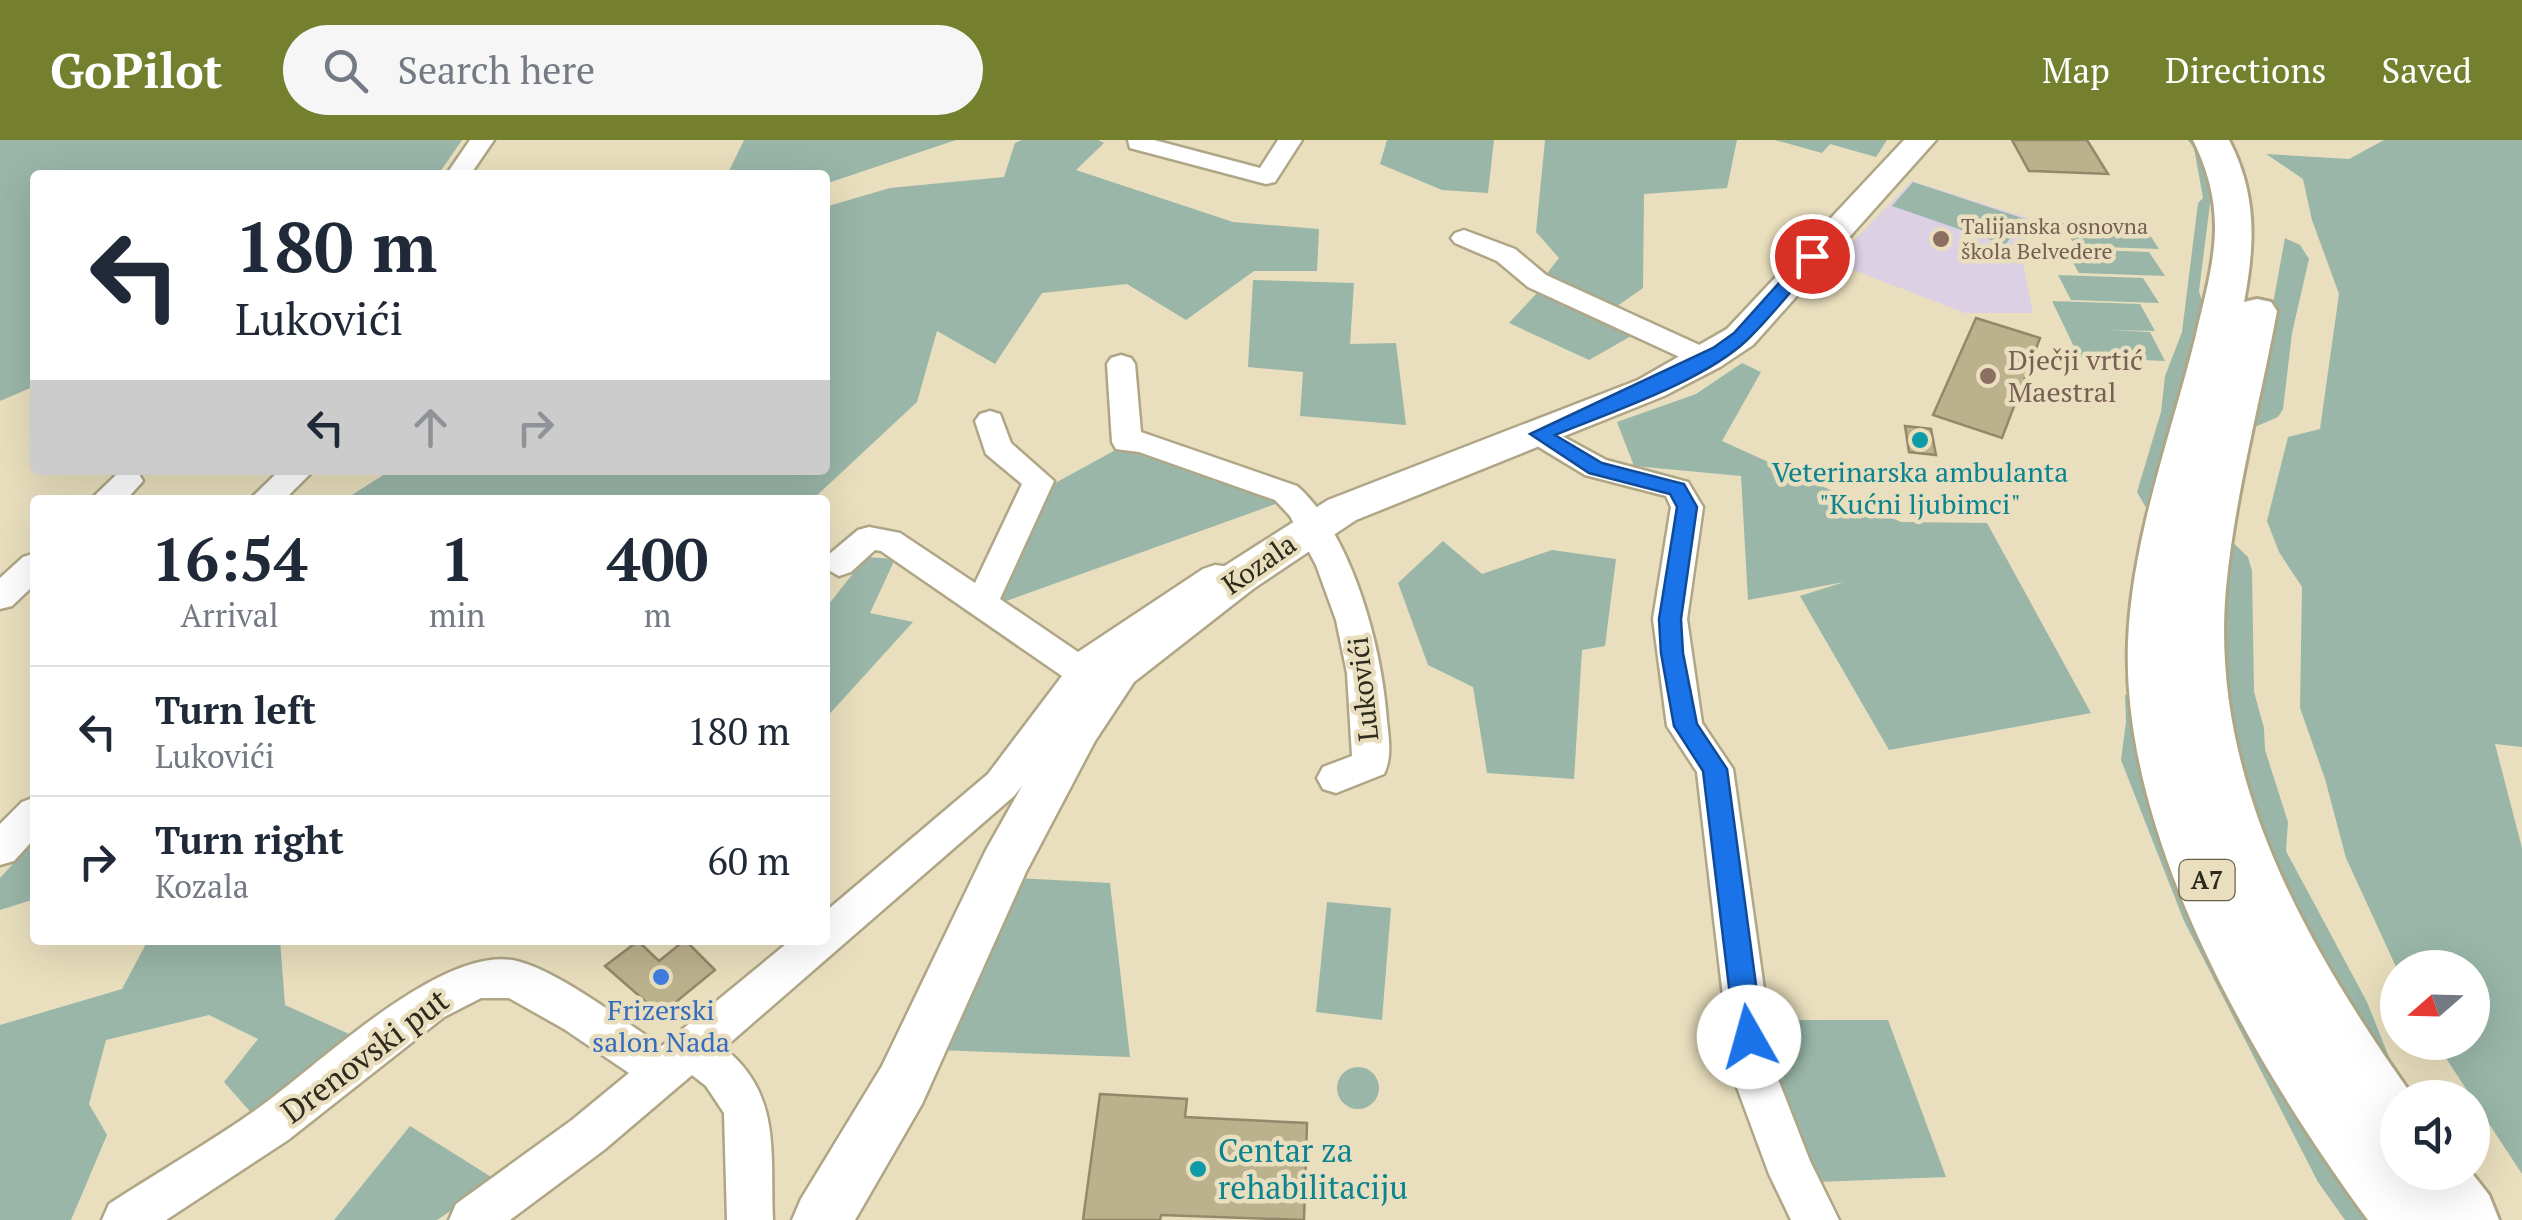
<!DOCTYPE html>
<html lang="en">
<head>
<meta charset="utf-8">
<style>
  :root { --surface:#fff; --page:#f6f6f7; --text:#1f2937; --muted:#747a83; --line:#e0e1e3; --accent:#74802d }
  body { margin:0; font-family:"PT Serif",serif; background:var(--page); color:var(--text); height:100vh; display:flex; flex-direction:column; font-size:38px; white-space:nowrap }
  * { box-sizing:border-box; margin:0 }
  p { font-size:32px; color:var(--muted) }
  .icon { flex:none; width:55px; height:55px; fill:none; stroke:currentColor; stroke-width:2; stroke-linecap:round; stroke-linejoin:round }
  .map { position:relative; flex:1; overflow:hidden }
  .details { position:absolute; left:30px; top:355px; width:800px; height:450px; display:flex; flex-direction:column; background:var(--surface); border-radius:10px; box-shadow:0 10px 40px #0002 }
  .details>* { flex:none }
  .top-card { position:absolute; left:30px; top:30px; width:800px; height:305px; border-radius:10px; box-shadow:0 10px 40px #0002; background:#fff; color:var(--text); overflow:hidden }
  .needle { width:65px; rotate:250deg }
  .buttons { position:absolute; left:2380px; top:810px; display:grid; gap:20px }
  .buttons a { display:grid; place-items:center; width:110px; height:110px; border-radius:50%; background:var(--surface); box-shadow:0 10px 40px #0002; font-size:50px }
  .pin { position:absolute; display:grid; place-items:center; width:85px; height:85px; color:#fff; margin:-42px; border:5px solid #fff; border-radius:50%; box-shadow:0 2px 10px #0007 }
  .me { position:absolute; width:110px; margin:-55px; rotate:353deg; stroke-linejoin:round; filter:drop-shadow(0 0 8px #0008) }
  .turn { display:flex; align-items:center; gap:35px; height:210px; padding:0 40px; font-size:45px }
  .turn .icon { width:130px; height:130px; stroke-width:2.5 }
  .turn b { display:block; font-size:70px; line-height:85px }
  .lanes { display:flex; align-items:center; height:95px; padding:0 40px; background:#0003; justify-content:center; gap:50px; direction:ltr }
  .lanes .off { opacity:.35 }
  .eta { display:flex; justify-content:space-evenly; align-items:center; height:170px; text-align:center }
  .eta b { font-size:60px; font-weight:800; line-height:70px }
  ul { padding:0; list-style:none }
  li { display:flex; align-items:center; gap:30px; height:130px; padding:0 40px; border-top:2px solid var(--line) }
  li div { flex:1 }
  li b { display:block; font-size:38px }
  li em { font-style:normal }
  header { display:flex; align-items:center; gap:60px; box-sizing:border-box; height:140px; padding:0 50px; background:var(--accent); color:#fff }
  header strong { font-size:48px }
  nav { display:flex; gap:55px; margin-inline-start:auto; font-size:35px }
  .search { width:700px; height:90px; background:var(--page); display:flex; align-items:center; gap:25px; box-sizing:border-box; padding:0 35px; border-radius:55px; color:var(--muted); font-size:38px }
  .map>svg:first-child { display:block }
  .education { fill:#dcd0e4 }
  .green { fill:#99b6a8 }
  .building { fill:#bcb18d; stroke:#92896a; stroke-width:2.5 }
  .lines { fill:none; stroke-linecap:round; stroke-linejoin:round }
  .minor-casing { stroke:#afa686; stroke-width:5 }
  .major-casing { stroke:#afa686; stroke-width:5 }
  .highway-casing { stroke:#afa686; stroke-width:6 }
  .minor { fill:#fff; fill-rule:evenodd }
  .major { fill:#fff; fill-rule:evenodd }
  .highway { fill:#fff; fill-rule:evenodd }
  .route { fill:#1a73e8; stroke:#114b97; stroke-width:2.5 }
  .education-dot { fill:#8d6e63; stroke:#e9dfbe; stroke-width:4 }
  .culture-dot { fill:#0f9aa8; stroke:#e9dfbe; stroke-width:4 }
  .shop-dot { fill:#3f7fe0; stroke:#e9dfbe; stroke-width:4 }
  .labels { text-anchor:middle; stroke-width:9; stroke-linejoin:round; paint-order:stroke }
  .far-education-label { font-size:22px; fill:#785e54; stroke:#e9dfbe; text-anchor:start }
  .shield { fill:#e9dfbe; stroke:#66604d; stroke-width:2.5 }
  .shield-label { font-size:25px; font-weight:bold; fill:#2e2a1d }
  .education-label { font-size:28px; fill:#785e54; stroke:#e9dfbe; text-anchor:start }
  .culture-label { font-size:28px; fill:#0d838f; stroke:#e9dfbe }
  .street-label { font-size:28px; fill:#2e2a1d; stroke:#e9dfbe }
  .shop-label { font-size:28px; fill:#366cbe; stroke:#e9dfbe }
  .near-street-label { font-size:32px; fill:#2e2a1d; stroke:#e9dfbe }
  .near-culture-label { font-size:32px; fill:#0d838f; stroke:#e9dfbe; text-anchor:start }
</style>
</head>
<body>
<header>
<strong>GoPilot</strong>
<div class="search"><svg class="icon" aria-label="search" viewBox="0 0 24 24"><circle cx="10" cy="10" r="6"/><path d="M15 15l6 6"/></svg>Search here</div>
<nav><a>Map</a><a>Directions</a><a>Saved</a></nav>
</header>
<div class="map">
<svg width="2522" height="1080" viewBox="0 0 2522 1080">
  <rect width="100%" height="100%" fill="#e9dfbe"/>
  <!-- education -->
  <path class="education" d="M1912,41l116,37 -6,41 11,54h-68l-132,-51z"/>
  <!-- green -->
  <g class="green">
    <path d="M0,0h462l-24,35h-403v211l-35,15z"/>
    <path d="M744,0h212l-131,44v-9h-98z"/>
    <path d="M1022,0h76l6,3 -28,27 157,52 86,7 -2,42h-63l-68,49 -59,-36 -85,9 -47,71 -58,-33 -20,71 -105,98h-468l44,-28 -11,-2h448v-263l65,-19 114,-11 11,-34z"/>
    <path d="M1387,0h107l-6,53 -46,-3 -62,-26z"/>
    <path d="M1545,0h192l-10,48 -83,6 -1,94 -33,23 -68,-31 17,-22 -23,-26z"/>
    <path d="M1775,0h112l-11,17 -46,-13 -8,9z"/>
    <path d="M2188,0h12l14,32 -15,119 7,24 -64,242 -4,-2 10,-44 -11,-19 24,-80 4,-36 17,-44 16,-129 5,-5 -9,-50z"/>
    <path d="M2384,0h138v607l-27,-3 27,104v326l-86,-131 36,-1v-74l-75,1 -51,-111 -21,-79 -25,-71 2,-121 -23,-35 -12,-31 21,-84 32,-8 19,-135 -27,-74 -9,-41 -37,-25 83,5z"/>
    <path d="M1913,42l112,37 -20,26 -113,-39z"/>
    <path d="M2062,83l82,3 15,23 -84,-3z"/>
    <path d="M2285,98l15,7 9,14 -17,74 -9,76 -5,8 -28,12z"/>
    <path d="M2065,109l84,3 16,24 -86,-3z"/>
    <path d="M2058,135l85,3 16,25 -88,-3z"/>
    <path d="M1253,140l101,3 -4,61 46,-1 10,82 -106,-9 3,-44 -55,-5z"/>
    <path d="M1537,153l96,42 -44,25 -80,-37z"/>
    <path d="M2052,161l88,3 15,27 -46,-1 41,2 15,29 -86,-4z"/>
    <path d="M1742,223l19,9 -39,69 179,81 86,1 104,190 -202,37 -89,-154 44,-14 -96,18 -7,-124 -107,-10 -17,-44 79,-28z"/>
    <path d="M1119,308l165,53 -286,103 50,-117z"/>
    <path d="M2228,398l20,19 4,14 2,121 10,36 1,22 23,72 -2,29 81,151 26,65 21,30 -128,-181 -67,-214z"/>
    <path d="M1443,401l39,33 70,-24 64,9 -11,87 -23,4 -8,129 -87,-6 -14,-86 -45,-22 -30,-82z"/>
    <path d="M866,417l29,2 -25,54 43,9 -88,97v-110z"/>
    <path d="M2139,552l195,456 34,72h-23l-27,-38 -134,-261 -63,-161 5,-38 -1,-27z"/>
    <path d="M35,700v59l-35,11v-32z"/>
    <path d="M1017,738l93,5 20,174 -194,-7z"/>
    <path d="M1327,762l64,6 -9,112 -66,-8z"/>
    <path d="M148,800h132l5,65 64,29 -94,83 -31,-35 34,-43 -49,-24 -103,25 -17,64 18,31 -36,85h-71v-195l122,-36z"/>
    <path d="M1758,880h130l58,157 -130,5 -46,-96z"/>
    <circle cx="1358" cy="948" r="21"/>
    <path d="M410,986l86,54 -59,40h-103z"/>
  </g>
  <!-- building -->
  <g class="building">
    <path d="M2012,0h75l21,34 -79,-3z"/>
    <path d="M1976,178l64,20 -38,100 -69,-23z"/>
    <path d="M1905,286l26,3 5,26 -27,-3z"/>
    <path d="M685,800l30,30 -38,31 8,8 -16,13 -64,-56 33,-25 21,20z"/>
    <path d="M1100,954l87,5 -2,18 122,6 -3,97 -143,-5 -1,5h-77z"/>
  </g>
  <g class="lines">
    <defs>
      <g id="minor">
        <path d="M470,0h24l-24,35h-24z"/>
        <path d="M1128,0h26l106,28 18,-28h24l-27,42 -9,2 -136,-36z"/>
        <path d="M1464,90l51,19 31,26 171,78 4,6 -4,6h-20l-169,-78 -31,-26 -42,-18 -4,-5 4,-5z"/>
        <path d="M1121,215l10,3 4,6 6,68 156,54c56,49 85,163 90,235 2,18 5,37 -3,53l-48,19 -13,-4 -6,-11 6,-11 29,-11 -5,-83 -11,-53 -20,-55 -26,-49 -15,-16 -136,-48 -23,-3 -4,-7 -5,-78 4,-6z"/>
        <path d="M990,271l10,3 11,29 43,38 -54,118 78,53 125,-83 12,-4 29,4 4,8 -4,8 -32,8 -106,72 -57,87 -35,44 -290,252c58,46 46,106 49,172h-46l-3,-107 -18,-27 -14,-11 -88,75 -94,70h-61l7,-16 116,-84 57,-47 -65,-44 -55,-31h-28l-37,19 -156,123 -122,80h-64l7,-16c49,-32 100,-61 148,-95 60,-42 185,-166 260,-148 43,11 106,60 145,85l129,-106h34v-28l163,-138 74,-98 -181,-125 -6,-1 -24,22 -12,4 -14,-8 2,-12 31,-26 11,-3 31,6 75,50 47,-99 -36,-30 -11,-33 5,-7z"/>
        <path d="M1540,284l66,36 82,22 15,25 -16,112 15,104 31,46 43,305 34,87 29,59h-48l-22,-46 -37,-100 -35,-302 -30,-46 -14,-107 18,-112 -5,-11 -81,-21 -56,-34 -4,-7 4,-7z"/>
        <path d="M280,330h34l-30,30h-35z"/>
        <path d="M128,331l11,3 4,7 -17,19h-36l27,-26z"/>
        <path d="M35,413v31l-23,22 -12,3v-31l23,-21z"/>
        <path d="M35,657v41l-21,23 -14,4v-41l22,-22z"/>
      </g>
      <path id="major" d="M1904,0h32l-183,205 -33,22 -56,29 -308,124 -103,69 -119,93 -39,59 -69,131 -104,232 -67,116h-63l9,-21 81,-133 104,-216 76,-135 40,-57 121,-91 105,-67 310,-120 89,-51z"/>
      <path id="highway" d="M2193,0h36c28,54 26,104 15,162l13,-3 14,3 6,9c-17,92 -42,183 -51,277 -17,191 81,359 188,510h-16v74h73l18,23 10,25h-131c-113,-154 -247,-381 -240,-578 4,-103 42,-204 67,-303 8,-36 20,-75 20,-112 0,-31 -8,-59 -22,-87z"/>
    </defs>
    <!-- minor casing -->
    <use href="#minor" class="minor-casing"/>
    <!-- major casing -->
    <use href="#major" class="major-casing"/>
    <!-- highway casing -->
    <use href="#highway" class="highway-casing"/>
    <!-- minor -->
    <use href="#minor" class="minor"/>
    <!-- major -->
    <use href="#major" class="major"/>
    <!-- highway -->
    <use href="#highway" class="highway"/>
  </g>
  <!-- route -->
  <path class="route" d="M1812,110l9,6 -3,3c-23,27 -45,56 -71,81 -43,41 -136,72 -192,95l47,28 82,21 13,23 -16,112 2,34 14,71 30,45 36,268 -4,9 -10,4 -10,-4 -4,-9 -32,-266 -29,-45 -13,-73 -2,-34 18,-112 -7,-13 -81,-21 -59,-39 183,-86 21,-15 73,-81z"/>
  <!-- markers -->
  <g class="education-dot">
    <circle cx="1941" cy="99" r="10"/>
    <circle cx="1988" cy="236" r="10"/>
  </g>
  <g class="culture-dot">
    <circle cx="1920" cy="300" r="10"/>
    <circle cx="1198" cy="1029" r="10"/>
  </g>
  <circle class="shop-dot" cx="661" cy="837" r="10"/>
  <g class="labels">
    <!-- far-education labels -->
    <g class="far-education-label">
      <text x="1961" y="94">Talijanska osnovna<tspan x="1961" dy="25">škola Belvedere</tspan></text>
    </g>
    <!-- shield labels -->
    <rect class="shield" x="2179.5" y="720" width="55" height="40" rx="8"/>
    <g class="shield-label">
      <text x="2207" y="749">A7</text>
    </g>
    <!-- education labels -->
    <g class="education-label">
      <text x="2008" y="230">Dječji vrtić<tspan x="2008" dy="32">Maestral</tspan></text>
    </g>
    <!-- culture labels -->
    <g class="culture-label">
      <text x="1920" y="342">Veterinarska ambulanta<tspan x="1920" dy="32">"Kućni ljubimci"</tspan></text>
    </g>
    <!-- street labels -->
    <g class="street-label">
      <text transform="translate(1259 424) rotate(-35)" y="10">Kozala</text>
      <text transform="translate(1363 549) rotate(-96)" y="10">Lukovići</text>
    </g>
    <!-- shop labels -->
    <g class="shop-label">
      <text x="661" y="880">Frizerski<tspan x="661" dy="32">salon Nada</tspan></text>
    </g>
    <!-- near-street labels -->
    <g class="near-street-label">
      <text transform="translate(365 916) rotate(-37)" y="11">Drenovski put</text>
    </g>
    <!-- near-culture labels -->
    <g class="near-culture-label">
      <text x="1218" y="1022">Centar za<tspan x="1218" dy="37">rehabilitaciju</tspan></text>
    </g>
  </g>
</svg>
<div class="buttons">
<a><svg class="needle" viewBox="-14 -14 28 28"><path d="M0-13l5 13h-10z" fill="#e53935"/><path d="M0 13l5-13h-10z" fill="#747a83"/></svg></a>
<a><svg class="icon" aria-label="sound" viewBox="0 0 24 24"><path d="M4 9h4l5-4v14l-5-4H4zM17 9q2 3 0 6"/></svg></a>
</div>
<div class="pin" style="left:1812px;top:116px;background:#d93025"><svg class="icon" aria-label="arrive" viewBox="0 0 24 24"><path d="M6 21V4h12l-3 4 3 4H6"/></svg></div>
<svg class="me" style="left:1749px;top:897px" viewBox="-20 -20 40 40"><circle r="19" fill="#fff"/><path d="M0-13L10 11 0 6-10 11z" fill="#1a73e8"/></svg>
<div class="top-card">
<div class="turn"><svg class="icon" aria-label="left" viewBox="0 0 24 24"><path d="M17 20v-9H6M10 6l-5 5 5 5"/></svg><div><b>180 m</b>Lukovići</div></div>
<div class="lanes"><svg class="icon" aria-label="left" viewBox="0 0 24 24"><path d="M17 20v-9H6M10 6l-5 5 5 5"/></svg><svg class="icon off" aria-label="ahead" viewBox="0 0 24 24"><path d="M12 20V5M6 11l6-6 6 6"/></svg><svg class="icon off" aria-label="right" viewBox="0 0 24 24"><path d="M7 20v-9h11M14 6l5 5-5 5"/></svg></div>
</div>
<section class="details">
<div class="eta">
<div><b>16:54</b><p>Arrival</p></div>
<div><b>1</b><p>min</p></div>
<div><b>400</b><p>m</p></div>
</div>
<ul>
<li><svg class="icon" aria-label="left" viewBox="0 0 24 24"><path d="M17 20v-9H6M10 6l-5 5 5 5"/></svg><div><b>Turn left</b><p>Lukovići</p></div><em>180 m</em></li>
<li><svg class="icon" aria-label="right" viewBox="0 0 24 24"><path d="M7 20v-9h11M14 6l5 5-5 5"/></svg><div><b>Turn right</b><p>Kozala</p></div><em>60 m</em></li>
</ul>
</section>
</div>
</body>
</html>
